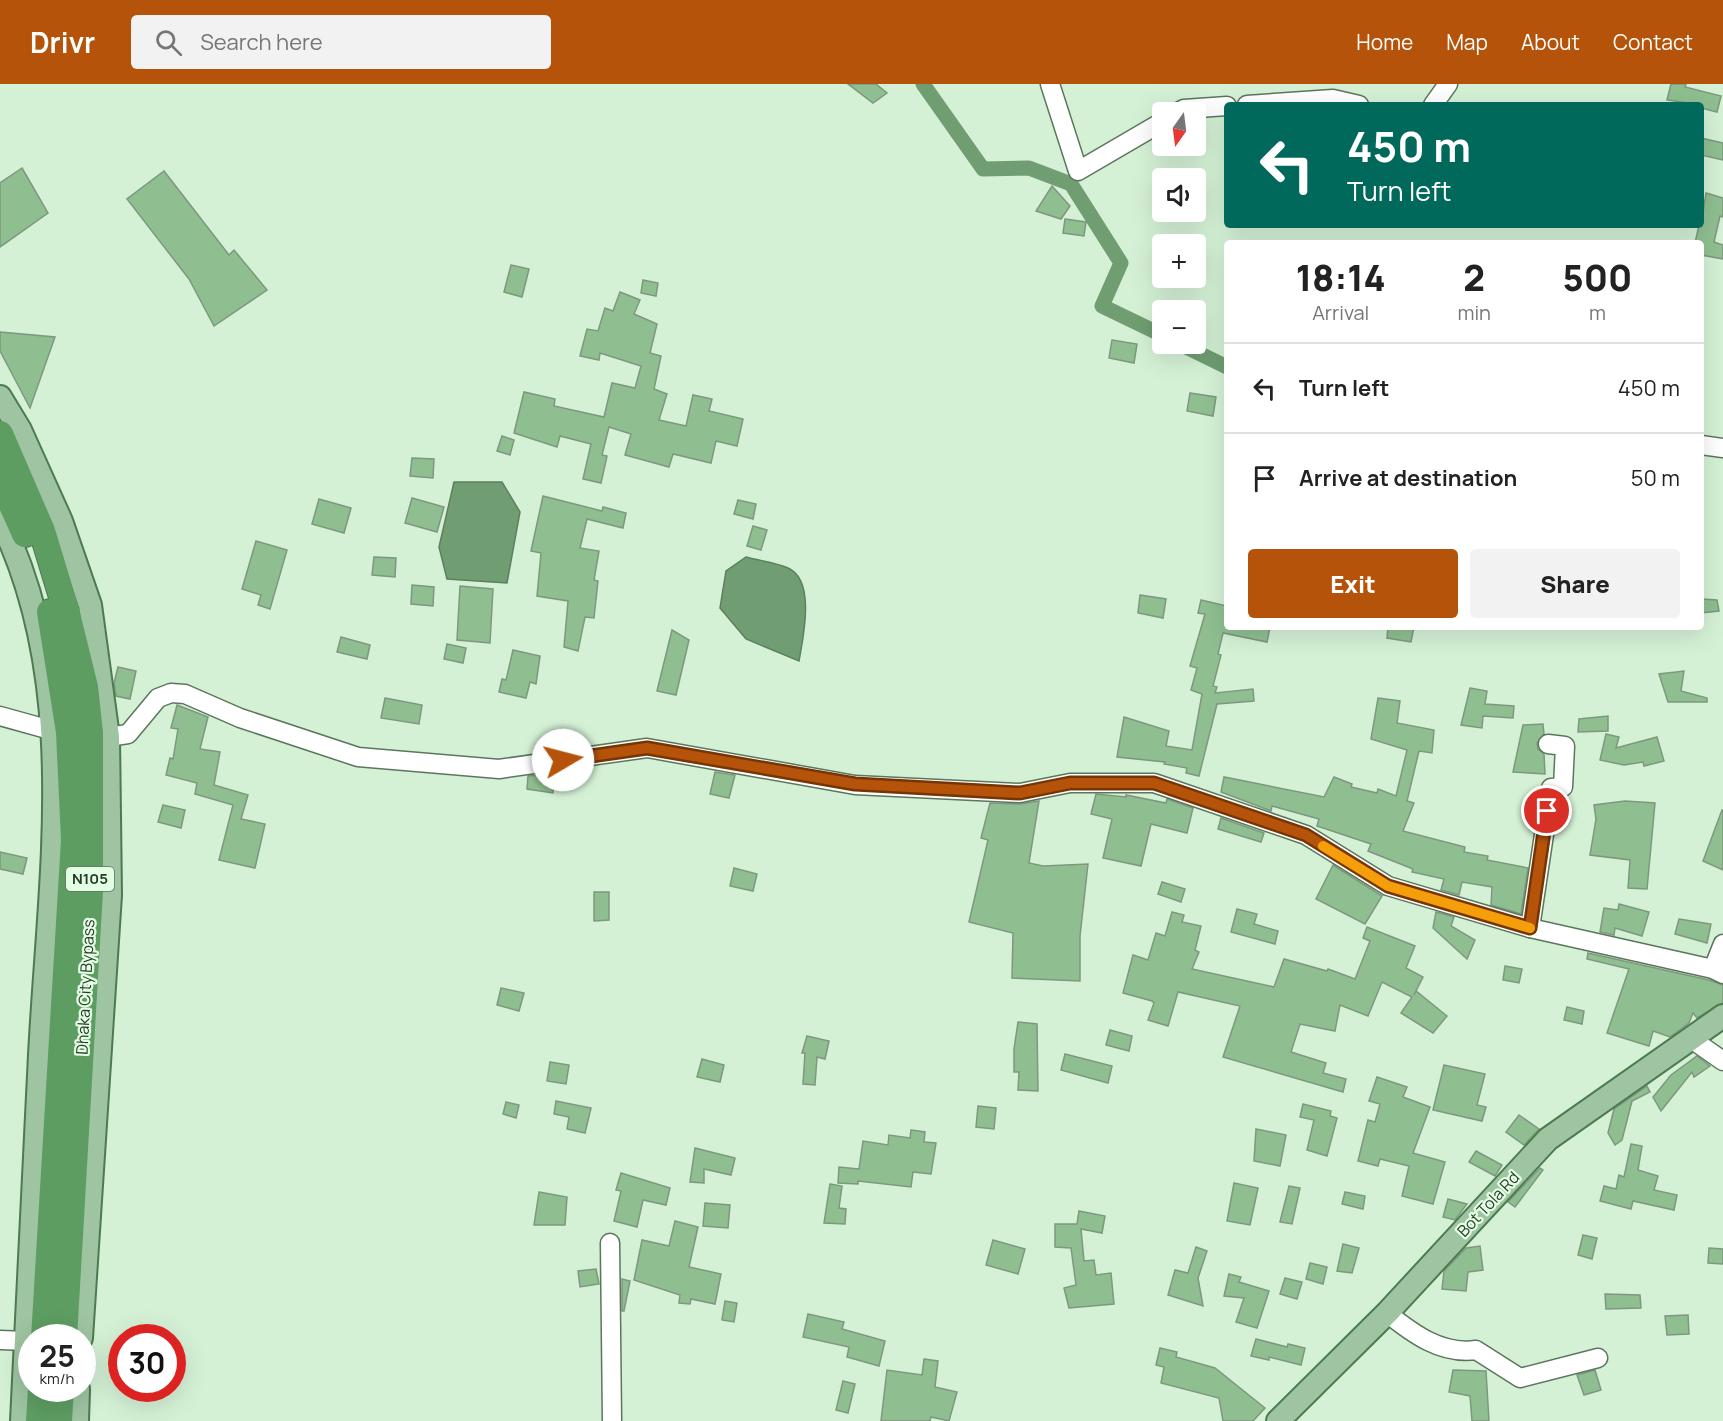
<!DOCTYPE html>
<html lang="en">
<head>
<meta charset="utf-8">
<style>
  :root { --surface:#fff; --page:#f2f2f2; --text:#222; --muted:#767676; --line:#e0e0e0; --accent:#b45309 }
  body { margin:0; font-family:Manrope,sans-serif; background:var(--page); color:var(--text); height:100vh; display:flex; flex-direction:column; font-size:22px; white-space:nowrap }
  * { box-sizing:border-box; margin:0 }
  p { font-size:20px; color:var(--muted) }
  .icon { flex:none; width:33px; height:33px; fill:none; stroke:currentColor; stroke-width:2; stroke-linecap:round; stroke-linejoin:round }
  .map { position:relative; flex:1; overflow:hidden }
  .panel { position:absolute; left:1224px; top:156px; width:480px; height:390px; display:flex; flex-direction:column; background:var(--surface); border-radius:6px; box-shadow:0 6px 24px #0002 }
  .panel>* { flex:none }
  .top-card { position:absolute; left:1224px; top:18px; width:480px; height:126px; border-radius:6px; box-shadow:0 6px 24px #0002; background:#00695c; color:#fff; overflow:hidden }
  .needle { width:39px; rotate:194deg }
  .buttons { position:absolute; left:1152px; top:18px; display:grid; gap:12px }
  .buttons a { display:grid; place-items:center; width:54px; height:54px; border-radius:6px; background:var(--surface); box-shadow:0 6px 24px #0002; font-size:30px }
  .speed { position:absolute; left:18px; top:1240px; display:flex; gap:12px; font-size:30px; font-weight:700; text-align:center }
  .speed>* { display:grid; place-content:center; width:78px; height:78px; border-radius:50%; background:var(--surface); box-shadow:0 6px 24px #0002; line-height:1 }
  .speed small { font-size:15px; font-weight:400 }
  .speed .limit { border:9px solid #d22; background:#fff; color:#111 }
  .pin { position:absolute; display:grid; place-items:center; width:51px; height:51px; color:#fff; margin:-26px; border:3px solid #fff; border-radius:50%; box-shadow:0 2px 6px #0007 }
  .me { position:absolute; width:66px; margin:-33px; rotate:82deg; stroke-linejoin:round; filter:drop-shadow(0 0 4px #0008) }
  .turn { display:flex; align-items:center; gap:21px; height:126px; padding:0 24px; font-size:27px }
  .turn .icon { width:78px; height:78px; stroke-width:2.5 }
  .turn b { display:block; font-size:42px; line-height:51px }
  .eta { display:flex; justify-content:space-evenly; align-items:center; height:102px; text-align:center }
  .eta b { font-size:36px; font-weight:800; line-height:42px }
  .primary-button { display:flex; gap:12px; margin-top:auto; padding:12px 24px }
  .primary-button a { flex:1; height:69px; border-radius:6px; background:var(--accent); color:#fff; font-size:24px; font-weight:800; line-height:69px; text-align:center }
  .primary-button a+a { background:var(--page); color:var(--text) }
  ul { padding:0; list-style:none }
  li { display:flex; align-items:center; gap:18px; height:90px; padding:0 24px; border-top:2px solid var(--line) }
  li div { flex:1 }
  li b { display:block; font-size:22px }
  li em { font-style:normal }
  header { display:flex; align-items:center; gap:36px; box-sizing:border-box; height:84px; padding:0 30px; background:var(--accent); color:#fff }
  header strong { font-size:28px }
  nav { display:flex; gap:33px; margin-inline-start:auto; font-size:21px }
  .search { width:420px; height:54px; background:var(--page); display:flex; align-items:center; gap:15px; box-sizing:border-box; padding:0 21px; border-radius:6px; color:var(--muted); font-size:22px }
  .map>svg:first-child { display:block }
  .water { fill:#709e72; stroke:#5c805e; stroke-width:1.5 }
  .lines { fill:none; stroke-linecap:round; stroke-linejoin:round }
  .canal { stroke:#709e72; stroke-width:15 }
  .building { fill:#8fbf91; stroke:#7d987e; stroke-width:1.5 }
  .minor-casing { stroke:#5c765d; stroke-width:21 }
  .major-casing { stroke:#4d7a50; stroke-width:26 }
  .highway-casing { stroke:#4d7a50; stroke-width:28 }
  .minor { stroke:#fff; stroke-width:18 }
  .major { stroke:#9ec4a1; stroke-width:22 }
  .highway { stroke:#5d9d62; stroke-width:26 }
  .route-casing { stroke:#753606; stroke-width:15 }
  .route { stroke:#b45309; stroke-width:10 }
  .slow { stroke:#f59e0b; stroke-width:10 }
  .labels { text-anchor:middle; stroke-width:4.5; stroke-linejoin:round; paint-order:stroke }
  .shield { fill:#e1ffe2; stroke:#647464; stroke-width:1.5 }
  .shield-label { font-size:15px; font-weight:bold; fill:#2e392e }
  .street-label { font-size:16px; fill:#2e392e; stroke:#e1ffe2 }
</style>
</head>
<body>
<header>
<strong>Drivr</strong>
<div class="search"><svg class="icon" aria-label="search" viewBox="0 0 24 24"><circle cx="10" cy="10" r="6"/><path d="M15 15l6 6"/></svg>Search here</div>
<nav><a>Home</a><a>Map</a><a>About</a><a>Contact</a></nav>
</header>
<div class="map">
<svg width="1723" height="1337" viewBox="0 0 1723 1337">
  <rect width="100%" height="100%" fill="#d4f1d5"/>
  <!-- water -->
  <g class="water">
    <path d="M454,398h48l18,30 -13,71 -60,-4 -8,-32z"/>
    <path d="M746,473c14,4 29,5 42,11 28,12 15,70 11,93l-53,-22 -26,-31 6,-37z"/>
  </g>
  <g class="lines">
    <!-- canal -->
    <g class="canal">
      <path d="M923,0l60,85 46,-1 42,16 50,79 -19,43 60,29"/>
      <path d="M1180,260l47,23"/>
    </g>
  </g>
  <!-- building -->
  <g class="building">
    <path d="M848,0h28l11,9 -14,10z"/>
    <path d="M1671,0h15l-1,3 36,9 -4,16 -16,-4v-3l-34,-5z"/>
    <path d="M1701,54l22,5v17l-22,-5z"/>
    <path d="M22,84l26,45 -48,34v-64z"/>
    <path d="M164,87l65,84 5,-5 33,40 -53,36 -25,-47 -62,-80z"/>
    <path d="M1052,102l18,20 -9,13 -25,-8z"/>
    <path d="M1706,109l17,5v19l-3,-1 -6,26 9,3v14l-22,-4v-12h-6l4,-18h2z"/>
    <path d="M1065,135l21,3 -2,14 -21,-3z"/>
    <path d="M511,181l18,4 -7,28 -18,-5z"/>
    <path d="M643,196l15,3 -2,13 -15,-3z"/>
    <path d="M620,208l20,8 -6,14 23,10 -7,29 11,3 -7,33 13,5 -8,26 27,6 7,-31 19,4 -3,12 34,8 -6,27 -21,-5 -5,22 -38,-9 -4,13 -44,-12 6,-21 -22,-7 -7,28 5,1 -6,27 -18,-4 8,-35 -31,-8 -3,11 -43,-14 10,-41 31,7 -1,7 50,11 8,-34 23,5 6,-22 -41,-13 -1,7 -19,-4 7,-27 11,2 7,-23 8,3z"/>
    <path d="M0,248l55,5 -25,71 -30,-57z"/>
    <path d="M1112,256l25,4 -3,19 -25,-5z"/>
    <path d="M1190,309l26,4 -3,19 -26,-5z"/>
    <path d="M502,352l12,4 -4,15 -13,-4z"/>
    <path d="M412,374l22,1 -1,19 -23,-2z"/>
    <path d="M543,412l59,15 1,-4 23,6 -3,15 -36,-9 -7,29 19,3 -5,29 4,1 -4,37 -9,-1 -7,34 -14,-4 4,-46 -31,-5 4,-43 -10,-2z"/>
    <path d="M412,414l32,9 -7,25 -32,-9z"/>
    <path d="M319,415l32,9 -7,25 -32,-9z"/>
    <path d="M738,416l18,4 -3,15 -19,-5z"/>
    <path d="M753,442l14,4 -6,20 -14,-4z"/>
    <path d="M256,457l31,9 -17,59 -12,-4 3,-10 -19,-6z"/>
    <path d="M374,473l22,1 -1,19 -23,-2z"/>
    <path d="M412,501l22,2 -1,19 -22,-2z"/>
    <path d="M460,502l33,3 -3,54 -33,-3z"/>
    <path d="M1140,511l26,4 -3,19 -25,-5z"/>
    <path d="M1701,515l16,1 2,11 -18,2z"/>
    <path d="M1201,516l26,6v21h43l-3,15 -44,-9 -5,21 3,1 -8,31 4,1 -2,6 38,-4 1,12 -37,3 -18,72 -13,-3 1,-5 -23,-4 1,-2 -48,-5 7,-40 45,14 -3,15 26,4 10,-56 -11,-4 6,-22 -7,-2 15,-52 -7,-1z"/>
    <path d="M1388,543h26l-3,15 -24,-4z"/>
    <path d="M672,546l17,10 -13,55 -19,-4z"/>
    <path d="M341,553l29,8 -3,14 -30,-7z"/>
    <path d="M447,560l19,4 -3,15 -19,-4z"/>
    <path d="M513,566l27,6 -4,28 -6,-2 -4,16 -27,-6 3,-13 4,1z"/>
    <path d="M118,583l18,4 -6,28 -14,-3 -2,-13z"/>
    <path d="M1684,587l-3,20 26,7v4h-39l-9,-28z"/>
    <path d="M1470,604l17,3 -2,13 29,2 -1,12 -30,-2 -1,12 -21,-3z"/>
    <path d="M385,614l37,7 -3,19 -38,-6z"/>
    <path d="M1378,614l22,3 -3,22 37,7 -2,23 -13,-2 -12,50 7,2 -11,28 62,16 -1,5 24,4 -1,4 41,8 -7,46 -30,-9 1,-18 -30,-5 -3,13 -18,-5 3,-11 -32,-7 1,-3 -45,-18 3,-7 -54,-18 2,-7 -47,-13 -1,5 -50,-19 3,-15 100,20 10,-20 18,7 -1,3 26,6 1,-4 18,7 11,-46 -36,-11z"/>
    <path d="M177,621l31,12 -8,32 20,3 -6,33 34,10 -7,24 24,5 -10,44 -36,-8 14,-55 -38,-11 2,-11 -31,-8 4,-17 3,1 5,-30 -7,-1z"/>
    <path d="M1608,632v15l-30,1 1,-13z"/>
    <path d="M1543,640l1,10 -7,9 1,6 6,5 1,20 -32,-2 10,-47z"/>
    <path d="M1606,650l13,3 -3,11 41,-11 7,24 -20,5 -1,-4 -19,3 -24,-5z"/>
    <path d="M715,688l20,3 -6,23 -19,-4z"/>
    <path d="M555,689l-2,20 -26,-4 1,-13z"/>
    <path d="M1096,710l30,3v-2l40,8 1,-4 26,9 -6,25 -36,-9 -10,42 -38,-8 9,-39 -21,-5z"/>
    <path d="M1039,717l-10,62 14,3 45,-2 -8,72v45l-68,-3 1,-45 -44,-11 19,-82 -7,-2 9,-35 30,1z"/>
    <path d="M1625,717l30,2 -8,86 -19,-1 2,-28 -40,-5 6,-36 -2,-14z"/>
    <path d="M163,721l22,5 -4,18 -23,-6z"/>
    <path d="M1722,726h1v60l-20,-9z"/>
    <path d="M1221,734l43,15 -3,9 -43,-13z"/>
    <path d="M0,768l27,6 -4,16 -23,-5z"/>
    <path d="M1333,781l49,31 -17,28 -49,-25z"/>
    <path d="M734,784l23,6 -4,17 -23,-5z"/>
    <path d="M1162,798l23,7 -4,13 -23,-8z"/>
    <path d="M594,808h15v28l-15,1z"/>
    <path d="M1619,820l30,8 -7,24 -27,-8 -1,7 -14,-3 4,-24 14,2z"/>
    <path d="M1237,825l20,5 -3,10 24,7 -3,13 -44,-12z"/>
    <path d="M1172,828l12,3 -2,7 19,4 -6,24 4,2 -7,17 82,18 10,-28 43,12 1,-2 27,10 15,-38 -7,-3 4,-11 48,19 -9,22 17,9 -9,18 2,-4 31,25 -14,17 -32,-20 11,-16 -30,-15 -14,34 -28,-11 -5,26 -35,-7 -9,28 35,11 -3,10 23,6 -3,13 -120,-35 17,-51 -62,-14 -10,34 -20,-6 6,-17 -2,-2 -29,-8 10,-38 15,5 8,-27 9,3z"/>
    <path d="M1436,828l18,5 -3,9 24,14 -8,19 -34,-31z"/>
    <path d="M1679,835l32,5 -4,19 -32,-9z"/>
    <path d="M1588,869l121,27 14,5v18l-26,15 -4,-5 -4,10 -19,14 -17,-6 -4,15 -42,-13 22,-64 -42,-10z"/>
    <path d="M1505,882l17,3 -3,14 -16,-3z"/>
    <path d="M501,904l23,5 -5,18 -22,-6z"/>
    <path d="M1567,923l17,4 -2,13 -18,-4z"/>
    <path d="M1018,938l19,2 1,67 -20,-1 1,-18h-5v-23z"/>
    <path d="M1110,946l22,6 -3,15 -23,-6z"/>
    <path d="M807,952l22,5 -4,18 -8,-2 -2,28 -12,-1 2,-31h-3z"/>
    <path d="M1065,970l47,12 -4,17 -47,-13z"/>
    <path d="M1697,972l13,10 -16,11 -2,-5 -31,39 -8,-14 18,-22z"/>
    <path d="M702,975l22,6 -4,17 -23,-5z"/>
    <path d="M550,978l19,3 -3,19 -19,-3z"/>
    <path d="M1444,981l41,9 -8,31 9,2 -4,14 -49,-11z"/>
    <path d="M1377,993l30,10 -4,10 27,10 -17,46 32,9 -12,42 -31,-8 7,-30 -29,-7 -2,7 -20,-5 10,-41 7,2 5,-18 -11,-3z"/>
    <path d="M1647,1002l3,6 -18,9 -10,39 -7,5 -7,-12 6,-24z"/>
    <path d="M556,1017l35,7 -6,25 -18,-4 2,-12 -15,-3z"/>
    <path d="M506,1018l13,3 -3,13 -13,-4z"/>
    <path d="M1303,1020l28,7 -1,5 7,2 -10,38 -20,-6 7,-30 -14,-3z"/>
    <path d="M978,1022l18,2 -2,21 -18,-2z"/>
    <path d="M1519,1031l20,14 -15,16 -18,-13z"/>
    <path d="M1256,1045l30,6 -6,31 -26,-5z"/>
    <path d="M911,1046l14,2 -1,10 12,1 -5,31 -18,-2 -2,15 -53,-6v3l-20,-1 1,-16 20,2 4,-28 25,4 1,-10 21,3z"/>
    <path d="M1631,1060l11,2 -4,24 20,6 -4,14 23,5 -3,15 -41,-9 -2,8 -31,-8 4,-15 12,3 3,-14 5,2z"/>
    <path d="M695,1064l40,10 -4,17 -27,-6v14l-14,-1z"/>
    <path d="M1476,1067l26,14 -7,11 -26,-14z"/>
    <path d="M1540,1084l3,2 -28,37 -7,-5z"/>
    <path d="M621,1089l49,15 -4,17 -23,-5 -6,27 -23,-6 7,-30 -5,-1z"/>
    <path d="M1234,1099l24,5 -8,37 -23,-4z"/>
    <path d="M830,1100l12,2 -3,22 7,1 -1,15 -21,-1z"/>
    <path d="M1289,1102l11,2 -8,36 -12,-2z"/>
    <path d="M539,1108l28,5 -2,28h-31z"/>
    <path d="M1345,1108l20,4 -2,13 -21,-5z"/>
    <path d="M1448,1115l19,5 -12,16 -12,-3z"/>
    <path d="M705,1119l25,2 -2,23 -25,-2z"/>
    <path d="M1079,1127l26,5 -3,17 -21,-4 3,32 10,-1 2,15 15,-2 3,31 -45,4 -5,-20 12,-3 -5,-37 -16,-1v-23h22z"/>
    <path d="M675,1137l23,6 -9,40 32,7 -6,30 -24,-5 -1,5 -11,-1 1,-8 -46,-15 8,-40 27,6z"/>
    <path d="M1583,1151l14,3 -5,21 -14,-4z"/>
    <path d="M993,1156l32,9 -7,25 -32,-9z"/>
    <path d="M1343,1160l16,4 -7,25 -15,-2z"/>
    <path d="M1480,1162l3,24 -15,2 -2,19 -24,-2 2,-18 22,-23z"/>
    <path d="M1196,1163l11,4 -9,27 5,28 -35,-11 7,-25 13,3z"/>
    <path d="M1709,1164l14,1v15l-15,-1z"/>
    <path d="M1310,1179l17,4 -4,17 -17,-5z"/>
    <path d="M596,1185l3,15 -19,3 -2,-16z"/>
    <path d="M1229,1190l12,3 -2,5 30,9 -12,37 -21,-6 8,-24 -20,-2z"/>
    <path d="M1285,1194l17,4 -5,17 -17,-5z"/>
    <path d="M622,1195l8,2 -6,30h-2z"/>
    <path d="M1605,1210l35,1 1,13 -35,1z"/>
    <path d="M725,1217l12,2 -3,19 -12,-2z"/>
    <path d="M808,1230l36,8 -2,7 43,12 -6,25 -32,-9 2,-10 -46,-10z"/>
    <path d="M1688,1231l1,19 -22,1 -2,-19z"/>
    <path d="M1256,1255l31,8 1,-3 17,4 -4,17 -32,-8v3l-18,-4z"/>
    <path d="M1160,1264l17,4 -1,5 39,11 50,40 -12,13h-30l-4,-23 -58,-15 3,-16 -8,-2z"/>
    <path d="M924,1275l14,2 -3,26 22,5 -8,29 -18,-4 -1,4h-49l6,-51 35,5z"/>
    <path d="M1453,1286l33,1 3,50h-17l-2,-25 -21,-4z"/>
    <path d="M1595,1286l6,20 -17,5 -7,-20z"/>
    <path d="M843,1297l12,3 -7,29 -12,-3z"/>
  </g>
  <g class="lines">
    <defs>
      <g id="minor">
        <path d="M1050,0l28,87 84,-49"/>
        <path d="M1247,21l86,-6 26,6"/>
        <path d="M1433,21l15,-21"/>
        <path d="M1178,28l6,-3 43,-3"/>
        <path d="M1701,361l22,3"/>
        <path d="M0,632l54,15"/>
        <path d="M108,653l20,-3 30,-36 13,-5 14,1 55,24 118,39 141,12 148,-21 208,37 165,8 50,-10h84l152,52 82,51 142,42 183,41 10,5"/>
        <path d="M1530,844l21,-140 12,-1 2,-41 -17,-2"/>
        <path d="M1713,885l10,-25"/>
        <path d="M1690,954l33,23"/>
        <path d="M610,1159l2,178"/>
        <path d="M1387,1229c25,20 54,42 89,37l44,28 78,-20"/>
        <path d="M0,1256l27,1"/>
      </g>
      <g id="major">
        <path d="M0,313l20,33 41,91 29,84 18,132 2,158 -29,443"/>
        <path d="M0,435c82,165 49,359 40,536 -7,122 -11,244 -18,366"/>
        <path d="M77,1337l1,-32"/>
        <path d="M1278,1337l109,-108 161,-174 175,-123"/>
      </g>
      <g id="highway">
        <path d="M0,350l42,97 24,79 19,77 5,46v158l-26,447"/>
        <path d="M0,394l25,56"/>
        <path d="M44,1254l30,-498 -5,-108 -19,-120"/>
        <path d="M39,1337l2,-32"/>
        <path d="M59,1337l2,-32"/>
      </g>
    </defs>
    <!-- minor casing -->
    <use href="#minor" class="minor-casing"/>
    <!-- major casing -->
    <use href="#major" class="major-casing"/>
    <!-- highway casing -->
    <use href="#highway" class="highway-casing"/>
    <!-- minor -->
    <use href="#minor" class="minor"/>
    <!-- major -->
    <use href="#major" class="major"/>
    <!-- highway -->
    <use href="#highway" class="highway"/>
  </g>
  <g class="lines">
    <defs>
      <path id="route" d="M563,676l84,-12 208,36 165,9 50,-10h84l152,52 82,51 142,42 17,-117"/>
    </defs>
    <!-- route casing -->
    <use href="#route" class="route-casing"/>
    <!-- route -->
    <use href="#route" class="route"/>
    <!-- slow -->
    <path class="slow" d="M1323,762l65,40 142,42"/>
  </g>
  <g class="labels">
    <!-- shield labels -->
    <rect class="shield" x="66" y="783" width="48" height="24" rx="4.5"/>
    <g class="shield-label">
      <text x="90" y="800">N105</text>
    </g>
    <!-- street labels -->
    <g class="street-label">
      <text transform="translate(85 903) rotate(-87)" y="6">Dhaka City Bypass</text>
      <text transform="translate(1488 1120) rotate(-47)" y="6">Bot Tola Rd</text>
    </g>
  </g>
</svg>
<div class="buttons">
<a><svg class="needle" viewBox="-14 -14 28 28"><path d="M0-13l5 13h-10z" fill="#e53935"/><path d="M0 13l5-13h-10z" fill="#767676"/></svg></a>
<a><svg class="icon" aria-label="sound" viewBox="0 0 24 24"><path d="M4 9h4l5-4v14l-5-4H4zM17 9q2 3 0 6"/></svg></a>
<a>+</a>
<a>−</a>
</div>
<div class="speed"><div>25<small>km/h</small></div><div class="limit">30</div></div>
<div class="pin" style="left:1547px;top:727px;background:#d93025"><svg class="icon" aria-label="arrive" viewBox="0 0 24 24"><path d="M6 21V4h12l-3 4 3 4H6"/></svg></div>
<svg class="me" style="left:563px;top:676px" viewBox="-20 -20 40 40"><circle r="19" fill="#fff"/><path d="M0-13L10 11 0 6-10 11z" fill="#b45309"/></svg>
<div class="top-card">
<div class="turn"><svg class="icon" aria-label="left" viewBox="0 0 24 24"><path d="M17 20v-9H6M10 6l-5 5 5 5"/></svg><div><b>450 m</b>Turn left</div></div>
</div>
<section class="panel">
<div class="eta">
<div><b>18:14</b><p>Arrival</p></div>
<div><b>2</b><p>min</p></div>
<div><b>500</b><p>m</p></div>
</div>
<ul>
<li><svg class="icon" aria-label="left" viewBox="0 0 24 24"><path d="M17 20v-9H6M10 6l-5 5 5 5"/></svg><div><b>Turn left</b></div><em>450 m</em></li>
<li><svg class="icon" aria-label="arrive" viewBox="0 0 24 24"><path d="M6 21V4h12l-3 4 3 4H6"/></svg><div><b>Arrive at destination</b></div><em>50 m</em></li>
</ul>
<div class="primary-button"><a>Exit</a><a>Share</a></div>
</section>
</div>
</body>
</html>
